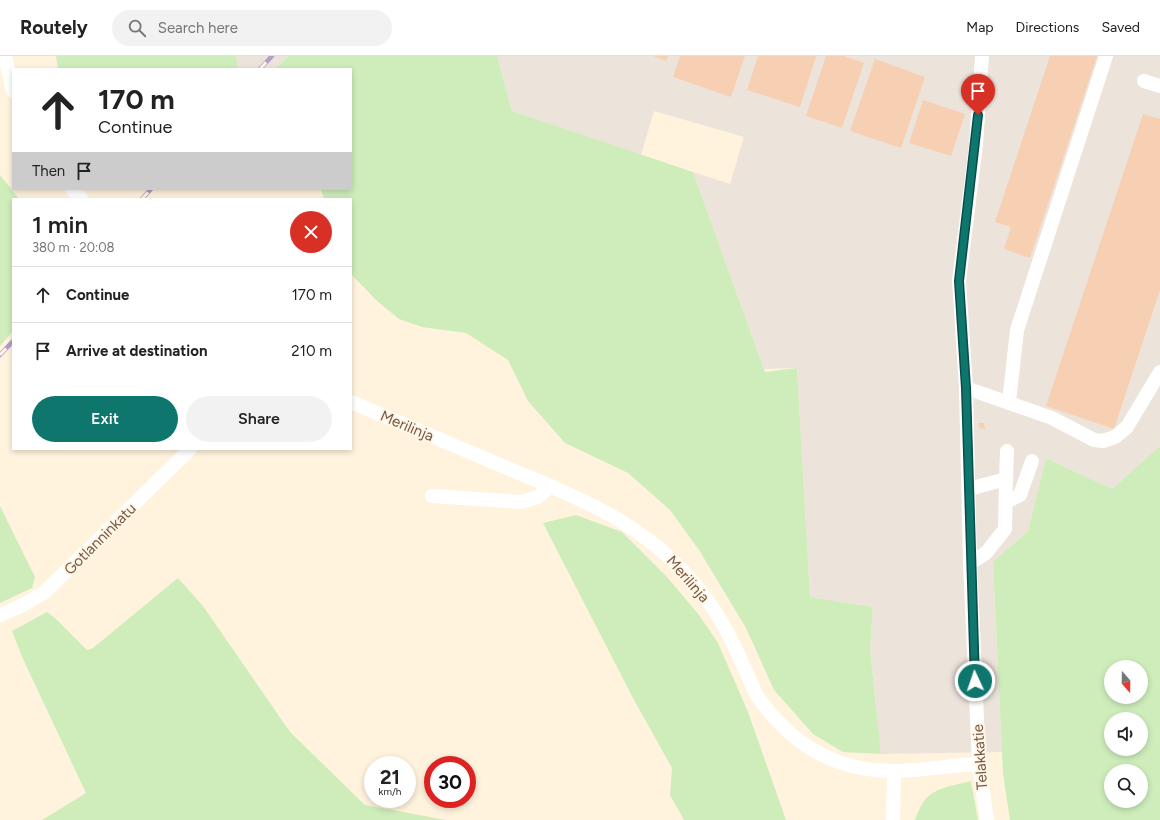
<!DOCTYPE html>
<html lang="en">
<head>
<meta charset="utf-8">
<style>
  :root { --surface:#fff; --page:#f2f2f2; --text:#222; --muted:#767676; --line:#e0e0e0; --accent:#0f766e }
  body { margin:0; font-family:Figtree,sans-serif; background:var(--page); color:var(--text); height:100vh; display:flex; flex-direction:column; font-size:15px; white-space:nowrap }
  * { box-sizing:border-box; margin:0 }
  p { font-size:13px; color:var(--muted) }
  .icon { flex:none; width:22px; height:22px; fill:none; stroke:currentColor; stroke-width:2; stroke-linecap:round; stroke-linejoin:round }
  .map { position:relative; flex:1; overflow:hidden }
  .sheet { position:absolute; left:12px; top:142px; width:340px; height:252px; display:flex; flex-direction:column; background:var(--surface); border-radius:0px; box-shadow:0 2px 6px #0003 }
  .sheet>* { flex:none }
  .guide { position:absolute; left:12px; top:12px; width:340px; height:122px; border-radius:0px; box-shadow:0 2px 6px #0003; background:#fff; color:var(--text); overflow:hidden }
  .needle { width:26px; rotate:160deg }
  .controls { position:absolute; left:1104px; top:604px; display:grid; gap:8px }
  .controls a { display:grid; place-items:center; width:44px; height:44px; border-radius:50%; background:var(--surface); box-shadow:0 2px 6px #0003; font-size:20px }
  .speed { position:absolute; left:364px; top:700px; display:flex; gap:8px; font-size:20px; font-weight:700; text-align:center }
  .speed>* { display:grid; place-content:center; width:52px; height:52px; border-radius:50%; background:var(--surface); box-shadow:0 2px 6px #0003; line-height:1 }
  .speed small { font-size:10px; font-weight:400 }
  .speed .limit { border:6px solid #d22; background:#fff; color:#111 }
  .pin { position:absolute; display:grid; place-items:center; width:34px; height:34px; color:#fff; margin:-41px -17px; border-radius:50% 50% 50% 0; rotate:-45deg; box-shadow:0 0 4px #0007 }
  .pin .icon { rotate:45deg }
  .me { position:absolute; width:44px; margin:-22px; rotate:357deg; stroke-linejoin:round; filter:drop-shadow(0 0 3px #0008) }
  .turn { display:flex; align-items:center; gap:14px; height:84px; padding:0 20px; font-size:18px }
  .turn .icon { width:52px; height:52px; stroke-width:2.5 }
  .turn b { display:block; font-size:28px; line-height:34px }
  .then { display:flex; align-items:center; height:38px; padding:0 20px; background:#0003; gap:8px; font-size:15px }
  .round { display:grid; place-items:center; flex:none; width:42px; height:42px; border-radius:21px; background:var(--page) }
  .head { display:flex; align-items:center; justify-content:space-between; height:68px; padding:0 20px }
  h1 { font-size:24px; font-weight:600; line-height:30px }
  .primary-button { display:flex; gap:8px; margin-top:auto; padding:8px 20px }
  .primary-button a { flex:1; height:46px; border-radius:24px; background:var(--accent); color:#fff; font-size:16px; font-weight:600; line-height:46px; text-align:center }
  .primary-button a+a { background:var(--page); color:var(--text) }
  ul { padding:0; list-style:none }
  li { display:flex; align-items:center; gap:12px; height:56px; padding:0 20px; border-top:1px solid var(--line) }
  li div { flex:1 }
  li b { display:block; font-size:15px }
  li em { font-style:normal }
  header { display:flex; align-items:center; gap:24px; box-sizing:border-box; height:56px; padding:0 20px; background:var(--surface); border-bottom:1px solid var(--line) }
  header strong { font-size:19px }
  nav { display:flex; gap:22px; margin-inline-start:auto; font-size:14px }
  .search { width:280px; height:36px; background:var(--page); display:flex; align-items:center; gap:10px; box-sizing:border-box; padding:0 14px; border-radius:22px; color:var(--muted); font-size:15px }
  .map>svg:first-child { display:block }
  .industrial { fill:#ece3db }
  .green { fill:#ceedbb; fill-rule:evenodd }
  .building { fill:#f7d0b3 }
  .lines { fill:none; stroke-linecap:round; stroke-linejoin:round }
  .minor { stroke:#fff; stroke-width:14 }
  .rail-casing { stroke:#b59dc8; stroke-width:4.5 }
  .rail { stroke:#fff6e6; stroke-width:3; stroke-dasharray:9; stroke-linecap:butt }
  .route-casing { stroke:#0a4d48; stroke-width:10 }
  .route { stroke:#0f766e; stroke-width:7 }
  .labels { text-anchor:middle; stroke-width:4; stroke-linejoin:round; paint-order:stroke }
  .street-label { font-size:15px; fill:#765844; stroke:#fff6e6 }
</style>
</head>
<body>
<header>
<strong>Routely</strong>
<div class="search"><svg class="icon" aria-label="search" viewBox="0 0 24 24"><circle cx="10" cy="10" r="6"/><path d="M15 15l6 6"/></svg>Search here</div>
<nav><a>Map</a><a>Directions</a><a>Saved</a></nav>
</header>
<div class="map">
<svg width="1160" height="764" viewBox="0 0 1160 764">
  <rect width="100%" height="100%" fill="#fff3de"/>
  <!-- industrial -->
  <g class="industrial">
    <path d="M236,0h52l-13,13h-37z"/>
    <path d="M497,0h663v390l-48,43 -66,-31 -18,73 -35,31 9,190 -121,2 -11,-105 3,-42 -63,-10 -13,-229 -33,1 -71,-197 37,12 14,-47 -90,-26 -13,44 -129,-44z"/>
  </g>
  <!-- green -->
  <g class="green">
    <path d="M56,0h180l2,13h-180z"/>
    <path d="M288,0h209l15,55 181,61 72,200 32,-4 13,229 63,10 -3,42 11,105 -38,-2 -30,-18 -39,-44 -28,-62 -47,-78 -29,-40 -42,-37 -63,-30 -37,-42 -20,-41 -42,-27 -44,-6 -23,-8 -23,-19 -25,-26v-75h-27l-3,-10h30v-120h-76z"/>
    <path d="M0,119l19,24h-6v132l-13,15z"/>
    <path d="M1160,390v374h-150l-7,-46 -10,-212 35,-31 18,-73 66,31zM1111,611h30v30h-30zM1111,663h30v30h-30zM1111,715h30v30h-30z"/>
    <path d="M0,450l35,71 -3,11 -32,15z"/>
    <path d="M576,459l46,17 46,46 31,37 19,28 30,69 38,108h-102l-14,-25 2,-27 -38,-68 -91,-177z"/>
    <path d="M178,522l25,28 87,126 75,73 81,15h-404l44,-27 -63,-134 -11,-28 35,-19 8,6 32,32 6,-2z"/>
    <path d="M971,725l7,39h-63c11,-33 26,-31 56,-39z"/>
  </g>
  <!-- building -->
  <g class="building">
    <path d="M653,0h15l-2,5z"/>
    <path d="M680,0h65l-14,41 -58,-20z"/>
    <path d="M758,0h58l-16,51 -53,-17z"/>
    <path d="M826,0h18l20,7 -22,65 -36,-12z"/>
    <path d="M1050,0h47l-67,202 -26,-9 7,-22 -16,-5z"/>
    <path d="M875,3l50,18 -24,71 -51,-17z"/>
    <path d="M923,44l42,14 -14,42 -42,-13z"/>
    <path d="M1143,58l17,5v171l-46,139 -68,-23z"/>
    <path d="M978,367h6l1,6 -6,-1z"/>
  </g>
  <g class="lines">
    <!-- minor -->
    <g class="minor">
      <path d="M5,0l8,35"/>
      <path d="M982,0l-6,89 -17,136 7,107 4,175 9,201 8,56"/>
      <path d="M1144,25l16,5"/>
      <path d="M72,133l9,10"/>
      <path d="M966,332l86,30 42,22 9,1 12,-4 12,-10 33,-55"/>
      <path d="M351,346c49,21 98,41 147,62 80,34 149,58 204,129 24,30 38,66 54,101 33,49 77,77 138,77 28,0 57,-6 85,-7"/>
      <path d="M1009,346l8,-72 89,-274"/>
      <path d="M1006,423l1,-28"/>
      <path d="M969,433l37,-10 -1,50 -19,24 -16,10"/>
      <path d="M432,440l89,6 17,-5 13,-11"/>
      <path d="M1006,446l14,-7 12,-34"/>
      <path d="M0,559l21,-9 24,-14 145,-143"/>
      <path d="M893,764l1,-49"/>
    </g>
    <defs>
      <g id="rail">
        <path d="M260,13l12,-13"/>
        <path d="M142,143l9,-10"/>
        <path d="M0,299l13,-14"/>
      </g>
    </defs>
    <!-- rail casing -->
    <use href="#rail" class="rail-casing"/>
    <!-- rail -->
    <use href="#rail" class="rail"/>
  </g>
  <g class="lines">
    <defs>
      <path id="route" d="M975,625l-9,-293 -7,-107 19,-166"/>
    </defs>
    <!-- route casing -->
    <use href="#route" class="route-casing"/>
    <!-- route -->
    <use href="#route" class="route"/>
  </g>
  <g class="labels">
    <!-- street labels -->
    <g class="street-label">
      <text transform="translate(407 370) rotate(23)" y="5">Merilinja</text>
      <text transform="translate(100 483) rotate(-45)" y="5">Gotlanninkatu</text>
      <text transform="translate(688 523) rotate(49)" y="5">Merilinja</text>
      <text transform="translate(980 701) rotate(-94)" y="5">Telakkatie</text>
    </g>
  </g>
</svg>
<div class="controls">
<a><svg class="needle" viewBox="-14 -14 28 28"><path d="M0-13l5 13h-10z" fill="#e53935"/><path d="M0 13l5-13h-10z" fill="#767676"/></svg></a>
<a><svg class="icon" aria-label="sound" viewBox="0 0 24 24"><path d="M4 9h4l5-4v14l-5-4H4zM17 9q2 3 0 6"/></svg></a>
<a><svg class="icon" aria-label="search" viewBox="0 0 24 24"><circle cx="10" cy="10" r="6"/><path d="M15 15l6 6"/></svg></a>
</div>
<div class="speed"><div>21<small>km/h</small></div><div class="limit">30</div></div>
<div class="pin" style="left:978px;top:59px;background:#d93025"><svg class="icon" aria-label="arrive" viewBox="0 0 24 24"><path d="M6 21V4h12l-3 4 3 4H6"/></svg></div>
<svg class="me" style="left:975px;top:625px" viewBox="-20 -20 40 40"><circle r="17" fill="#0f766e" stroke="#fff" stroke-width="3"/><path d="M0-11L8 9 0 5-8 9z" fill="#fff"/></svg>
<div class="guide">
<div class="turn"><svg class="icon" aria-label="ahead" viewBox="0 0 24 24"><path d="M12 20V5M6 11l6-6 6 6"/></svg><div><b>170 m</b>Continue</div></div>
<div class="then">Then<svg class="icon" aria-label="arrive" viewBox="0 0 24 24"><path d="M6 21V4h12l-3 4 3 4H6"/></svg></div>
</div>
<section class="sheet">
<div class="head"><div><h1>1 min</h1><p>380 m · 20:08</p></div><a class="round" style="background:#d93025;color:#fff"><svg class="icon" aria-label="close" viewBox="0 0 24 24"><path d="M6 6l12 12M18 6L6 18"/></svg></a></div>
<ul>
<li><svg class="icon" aria-label="ahead" viewBox="0 0 24 24"><path d="M12 20V5M6 11l6-6 6 6"/></svg><div><b>Continue</b></div><em>170 m</em></li>
<li><svg class="icon" aria-label="arrive" viewBox="0 0 24 24"><path d="M6 21V4h12l-3 4 3 4H6"/></svg><div><b>Arrive at destination</b></div><em>210 m</em></li>
</ul>
<div class="primary-button"><a>Exit</a><a>Share</a></div>
</section>
</div>
</body>
</html>
